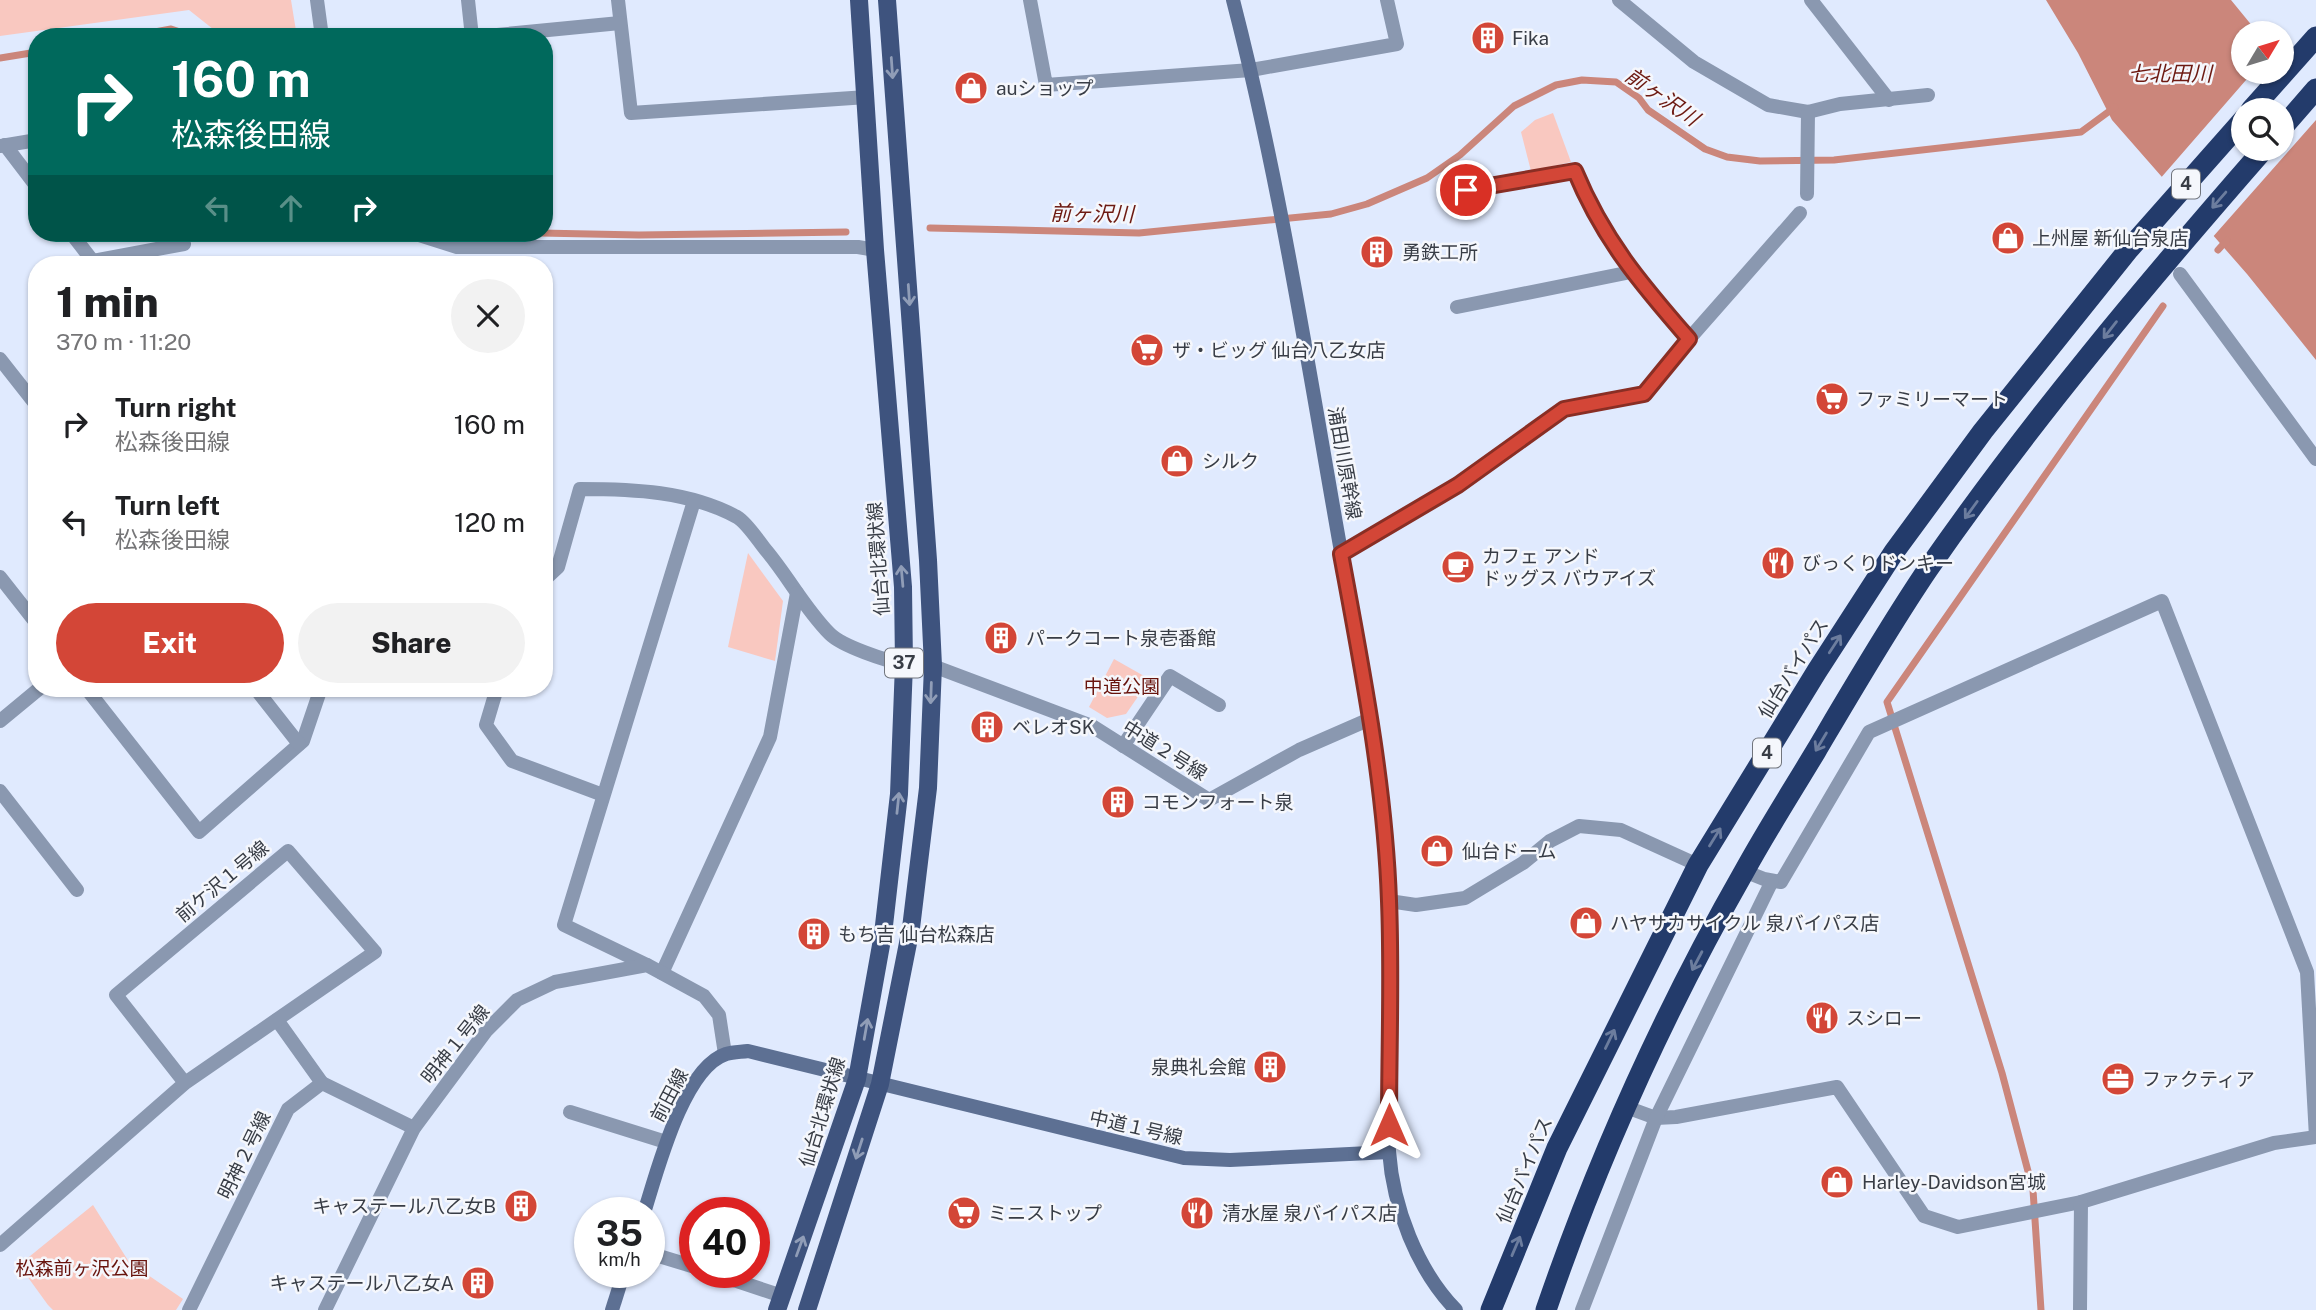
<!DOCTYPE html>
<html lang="en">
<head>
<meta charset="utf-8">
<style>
  :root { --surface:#fff; --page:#f2f2f2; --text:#202124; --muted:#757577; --accent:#d34637 }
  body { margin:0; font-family:"Public Sans","Noto Sans JP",sans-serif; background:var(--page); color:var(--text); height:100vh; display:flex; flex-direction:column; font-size:26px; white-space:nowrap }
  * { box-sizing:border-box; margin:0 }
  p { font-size:23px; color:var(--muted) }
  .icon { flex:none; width:38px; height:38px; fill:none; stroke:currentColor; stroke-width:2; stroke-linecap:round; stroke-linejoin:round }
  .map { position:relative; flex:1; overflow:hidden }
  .drawer { position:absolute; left:28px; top:256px; width:525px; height:441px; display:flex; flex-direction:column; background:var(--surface); border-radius:28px; box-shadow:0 2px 5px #0004 }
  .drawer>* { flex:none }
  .guide { position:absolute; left:28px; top:28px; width:525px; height:214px; border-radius:28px; box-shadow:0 2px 5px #0004; background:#00695c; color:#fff; overflow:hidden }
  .needle { width:46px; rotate:52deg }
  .buttons { position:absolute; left:2231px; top:21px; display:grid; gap:14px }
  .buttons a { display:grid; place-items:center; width:63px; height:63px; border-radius:50%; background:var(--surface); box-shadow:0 2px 5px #0004; font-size:35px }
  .speed { position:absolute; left:574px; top:1197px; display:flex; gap:14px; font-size:35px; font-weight:700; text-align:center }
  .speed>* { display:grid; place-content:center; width:91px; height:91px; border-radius:50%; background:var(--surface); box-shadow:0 2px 5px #0004; line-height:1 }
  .speed small { font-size:18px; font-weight:400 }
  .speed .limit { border:10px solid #d22; background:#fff; color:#111 }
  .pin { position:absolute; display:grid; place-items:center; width:60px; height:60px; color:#fff; margin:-30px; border:4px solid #fff; border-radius:50%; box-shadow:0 2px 7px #0007 }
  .me { position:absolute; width:77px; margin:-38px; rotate:0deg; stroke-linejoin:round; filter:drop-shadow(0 0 5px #0008) }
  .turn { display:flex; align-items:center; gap:24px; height:147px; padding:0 28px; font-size:32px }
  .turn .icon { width:91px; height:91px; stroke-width:2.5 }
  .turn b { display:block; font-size:49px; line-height:60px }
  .lanes { display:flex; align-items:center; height:66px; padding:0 28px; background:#0003; justify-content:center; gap:35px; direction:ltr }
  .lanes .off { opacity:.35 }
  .round { display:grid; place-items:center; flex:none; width:74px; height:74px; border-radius:37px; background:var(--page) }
  .head { display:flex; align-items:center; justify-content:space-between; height:119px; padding:0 28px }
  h1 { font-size:42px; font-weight:800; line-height:52px }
  .action { display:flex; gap:14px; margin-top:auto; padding:14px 28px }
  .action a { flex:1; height:80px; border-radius:42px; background:var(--accent); color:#fff; font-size:28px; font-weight:800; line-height:80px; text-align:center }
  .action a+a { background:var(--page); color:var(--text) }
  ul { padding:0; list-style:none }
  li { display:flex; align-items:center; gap:21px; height:98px; padding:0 28px }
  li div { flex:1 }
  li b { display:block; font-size:26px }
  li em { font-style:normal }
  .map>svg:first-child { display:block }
  .green { fill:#f9c8c0 }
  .water { fill:#cb867b; fill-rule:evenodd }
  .pier { fill:#e0eafe; fill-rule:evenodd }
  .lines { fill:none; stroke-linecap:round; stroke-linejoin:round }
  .stream { stroke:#cb867b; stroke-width:7 }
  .street { stroke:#8a98b0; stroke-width:14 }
  .secondary { stroke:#5d7093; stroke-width:14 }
  .primary { stroke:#3e537e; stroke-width:18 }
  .highway { stroke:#233b6b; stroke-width:21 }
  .oneway { stroke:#909db7 }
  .oneway2 { stroke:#6c7d9e }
  .route-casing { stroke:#892e24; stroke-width:18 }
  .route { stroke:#d34637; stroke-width:12 }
  .labels { text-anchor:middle; stroke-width:5; stroke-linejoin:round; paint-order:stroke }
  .shield { fill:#f5f7fc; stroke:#71757d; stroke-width:2 }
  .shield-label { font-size:18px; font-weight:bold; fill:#383d46 }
  .poi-label { font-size:19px; fill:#383d46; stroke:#f5f7fc; text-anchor:start }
  .street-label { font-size:19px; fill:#383d46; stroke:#f5f7fc }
  .park-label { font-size:19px; fill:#68140d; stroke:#f5f7fc }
  .water-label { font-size:21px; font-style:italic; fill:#6d1a12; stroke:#f5f7fc }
</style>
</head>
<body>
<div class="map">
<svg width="2316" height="1310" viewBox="0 0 2316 1310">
  <rect width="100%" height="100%" fill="#e0eafe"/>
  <!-- green -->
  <g class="green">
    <path d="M0,0h291l6,37h-74l-34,-27 -189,26z"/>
    <path d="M1553,113l18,49 -40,9 -10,-39 14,-12z"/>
    <path d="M748,553l35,48 -8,60 -47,-14z"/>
    <path d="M1114,659l30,17 2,9 -20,29 -19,4 -18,-11z"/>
    <path d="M93,1205l36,57 54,37 -7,11h-123l-5,-5 -29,-40z"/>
  </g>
  <!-- water -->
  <path class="water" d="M2046,0h185l27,33h-14v39h38l34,26v262l-69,-86 -135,-154 -34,-67zM2244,110h38v39h-38z"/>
  <!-- pier -->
  <path class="pier" d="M2282,56l34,37v27l-105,119 -52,-59 94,-108h29zM2244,110h38v39h-38z"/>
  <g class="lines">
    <!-- stream -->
    <g class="stream">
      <path d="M128,37l43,-8 24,8"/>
      <path d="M0,58l37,-6"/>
      <path d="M930,228l209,5 192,-19 36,-10 60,-26 33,-23 54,-49 42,-21 26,-5 34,2 23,16 9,12 57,39 22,8 33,4 74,-1 247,-28 34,-25"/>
      <path d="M540,233l99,2 207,-3"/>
      <path d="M2218,250l9,-10"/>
      <path d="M2041,1310l-8,-120 -31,-117 -115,-371 276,-396"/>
    </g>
    <!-- street -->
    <g class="street">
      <path d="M317,0l5,37"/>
      <path d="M468,0l4,37"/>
      <path d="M618,0l13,113 236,-16"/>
      <path d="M1030,0l16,85 205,-15 146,-26 -10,-44"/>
      <path d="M1619,0l75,62 74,43 40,7 32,-8 88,-9"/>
      <path d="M1811,0l78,100"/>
      <path d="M476,37l144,-14"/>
      <path d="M5,145l32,42"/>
      <path d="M0,146l37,-6"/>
      <path d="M1807,194l1,-82"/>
      <path d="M71,233l24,31"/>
      <path d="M413,233l44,14h401l17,3"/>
      <path d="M93,261l91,-17"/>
      <path d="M2180,274l136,185"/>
      <path d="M1457,307l174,-35"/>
      <path d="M1689,339l111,-126"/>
      <path d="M0,359l37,47"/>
      <path d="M1341,554l117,-69 107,-76 79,-15 45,-55c-48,-56 -85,-98 -114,-168l-109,19"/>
      <path d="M0,577l37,47"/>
      <path d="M544,580l14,-13 22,-78c53,0 109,2 157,28 10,6 20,22 28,32 23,27 40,60 65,85 12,12 56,27 74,30"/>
      <path d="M933,666l159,60 117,74 90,-50 71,-31"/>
      <path d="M86,688l113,144 104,-91 18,-53"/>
      <path d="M255,688l44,56"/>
      <path d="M497,688l-11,37 26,36 91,34"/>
      <path d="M0,721l40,-33"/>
      <path d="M1123,746l47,-70 49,29"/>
      <path d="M0,791l77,99"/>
      <path d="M1744,871l20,8 17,3 88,-150 293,-131 145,371 9,165"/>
      <path d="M1389,901l27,4 49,-7 58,-35 27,-22 29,-15 42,4 77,35"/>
      <path d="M647,965l-83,-40 130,-424"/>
      <path d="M662,973l108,-236 27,-144"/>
      <path d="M277,1020l45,63"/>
      <path d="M1626,1107l30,11 20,-1 161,-30 87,129 34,11 123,-25 193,-59 42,-6"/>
      <path d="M570,1112l96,30"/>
      <path d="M0,1245l185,-162 190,-131 -87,-101 -172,144 69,88"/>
      <path d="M649,1253l46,14"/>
      <path d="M710,1272l72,24"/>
      <path d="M189,1310l99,-201 34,-26 92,45"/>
      <path d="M325,1310l89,-182 72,-97 31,-31 38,-18 92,-17 57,31 15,19 6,39"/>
      <path d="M1582,1310l74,-192 116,-237"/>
      <path d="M2080,1310l1,-108"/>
    </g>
    <!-- secondary -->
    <g class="secondary">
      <path d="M1233,0c45,174 73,352 104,529 23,132 53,266 52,400 0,45 0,90 0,135 0,29 -2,59 0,87 4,56 28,119 67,159"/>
      <path d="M644,1213c13,-41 39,-145 82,-159 7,-2 15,-2 22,-3l436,107 46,2 159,-8"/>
      <path d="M612,1310l12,-38"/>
    </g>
    <!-- primary -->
    <g class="primary">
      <path d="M777,1310l80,-231 26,-145 16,-140 5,-130 -1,-77 -28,-337 -16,-250"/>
      <path d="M807,1310l73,-226 31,-156 17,-140 5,-122 -5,-106 -41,-560"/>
    </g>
    <!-- highway -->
    <g class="highway">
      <path d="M2251,110l65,-73"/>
      <path d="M2282,128l34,-39"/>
      <path d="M1491,1310l66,-162 141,-283 119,-194 77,-119 89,-121 146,-182 115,-130"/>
      <path d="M1546,1310c52,-152 119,-300 199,-440 22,-40 47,-79 71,-119 36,-61 72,-123 112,-182 102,-147 218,-285 336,-420"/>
    </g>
  </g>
  <!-- one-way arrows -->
  <defs><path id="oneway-shaft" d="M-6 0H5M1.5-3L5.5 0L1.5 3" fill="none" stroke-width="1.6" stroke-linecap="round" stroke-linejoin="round" transform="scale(1.75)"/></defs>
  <g class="oneway">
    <use href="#oneway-shaft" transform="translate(892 68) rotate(86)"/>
    <use href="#oneway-shaft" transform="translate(909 295) rotate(86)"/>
    <use href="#oneway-shaft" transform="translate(902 576) rotate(-95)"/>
    <use href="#oneway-shaft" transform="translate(931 693) rotate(92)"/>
    <use href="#oneway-shaft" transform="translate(898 803) rotate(-84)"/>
    <use href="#oneway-shaft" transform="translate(866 1029) rotate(-80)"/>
    <use href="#oneway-shaft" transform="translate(859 1149) rotate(108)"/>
    <use href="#oneway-shaft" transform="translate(800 1246) rotate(-70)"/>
  </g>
  <g class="oneway2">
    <use href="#oneway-shaft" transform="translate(2219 200) rotate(131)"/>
    <use href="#oneway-shaft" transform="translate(2110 330) rotate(128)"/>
    <use href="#oneway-shaft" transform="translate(1971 510) rotate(126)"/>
    <use href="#oneway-shaft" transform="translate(1835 644) rotate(-57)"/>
    <use href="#oneway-shaft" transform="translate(1821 742) rotate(121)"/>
    <use href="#oneway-shaft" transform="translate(1715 837) rotate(-58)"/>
    <use href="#oneway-shaft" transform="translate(1697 961) rotate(118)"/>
    <use href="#oneway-shaft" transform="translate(1610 1039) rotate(-64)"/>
    <use href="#oneway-shaft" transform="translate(1516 1246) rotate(-67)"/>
  </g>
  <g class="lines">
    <defs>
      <path id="route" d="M1389,1125c0,-75 3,-150 0,-224 -4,-116 -27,-233 -48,-347l117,-69 106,-76 80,-15 45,-55c-48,-55 -86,-100 -114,-168l-109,19"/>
    </defs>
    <!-- route casing -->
    <use href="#route" class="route-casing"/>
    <!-- route -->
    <use href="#route" class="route"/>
  </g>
  <!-- icons -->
  <defs>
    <symbol id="building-disc" viewBox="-11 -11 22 22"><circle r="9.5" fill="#d34637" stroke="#f5f7fc"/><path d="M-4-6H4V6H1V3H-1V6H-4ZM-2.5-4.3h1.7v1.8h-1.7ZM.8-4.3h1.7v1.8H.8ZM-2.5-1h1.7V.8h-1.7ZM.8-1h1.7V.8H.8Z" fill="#fff"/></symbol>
    <symbol id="shop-disc" viewBox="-11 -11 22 22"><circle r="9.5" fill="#d34637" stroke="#f5f7fc"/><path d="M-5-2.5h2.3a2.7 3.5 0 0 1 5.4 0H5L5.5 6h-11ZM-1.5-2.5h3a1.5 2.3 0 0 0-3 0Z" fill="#fff"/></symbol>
    <symbol id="supermarket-disc" viewBox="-11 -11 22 22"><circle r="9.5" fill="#d34637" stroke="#f5f7fc"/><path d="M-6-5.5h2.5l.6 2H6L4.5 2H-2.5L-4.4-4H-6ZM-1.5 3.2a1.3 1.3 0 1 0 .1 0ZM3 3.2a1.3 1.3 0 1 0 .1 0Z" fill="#fff"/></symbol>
    <symbol id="restaurant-disc" viewBox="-11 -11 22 22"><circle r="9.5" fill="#d34637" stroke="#f5f7fc"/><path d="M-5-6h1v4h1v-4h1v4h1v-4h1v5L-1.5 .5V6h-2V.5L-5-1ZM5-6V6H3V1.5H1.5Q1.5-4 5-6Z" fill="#fff"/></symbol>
    <symbol id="cafe-disc" viewBox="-11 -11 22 22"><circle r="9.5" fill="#d34637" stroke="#f5f7fc"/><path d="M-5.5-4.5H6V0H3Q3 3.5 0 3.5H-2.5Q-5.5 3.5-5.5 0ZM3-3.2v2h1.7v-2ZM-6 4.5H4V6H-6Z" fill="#fff"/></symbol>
    <symbol id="office-disc" viewBox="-11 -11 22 22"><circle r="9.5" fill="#d34637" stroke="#f5f7fc"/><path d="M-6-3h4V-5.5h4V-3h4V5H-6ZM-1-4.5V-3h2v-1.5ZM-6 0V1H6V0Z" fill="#fff"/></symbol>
  </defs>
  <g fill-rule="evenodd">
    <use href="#building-disc" x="1469" y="19" width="38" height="38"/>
    <use href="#shop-disc" x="952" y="69" width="38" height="38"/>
    <use href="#shop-disc" x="1989" y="219" width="38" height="38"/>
    <use href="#building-disc" x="1358" y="233" width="38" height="38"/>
    <use href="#supermarket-disc" x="1128" y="331" width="38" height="38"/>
    <use href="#supermarket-disc" x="1813" y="380" width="38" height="38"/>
    <use href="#shop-disc" x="1158" y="442" width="38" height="38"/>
    <use href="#restaurant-disc" x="1759" y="544" width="38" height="38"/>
    <use href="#cafe-disc" x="1439" y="548" width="38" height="38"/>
    <use href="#building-disc" x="982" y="619" width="38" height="38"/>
    <use href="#building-disc" x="968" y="708" width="38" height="38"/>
    <use href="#building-disc" x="1099" y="783" width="38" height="38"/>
    <use href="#shop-disc" x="1418" y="832" width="38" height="38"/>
    <use href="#shop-disc" x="1567" y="904" width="38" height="38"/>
    <use href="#building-disc" x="795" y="915" width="38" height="38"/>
    <use href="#restaurant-disc" x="1803" y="999" width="38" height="38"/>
    <use href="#building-disc" x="1251" y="1048" width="38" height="38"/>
    <use href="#office-disc" x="2099" y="1060" width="38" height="38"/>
    <use href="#shop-disc" x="1818" y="1163" width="38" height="38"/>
    <use href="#building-disc" x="502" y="1187" width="38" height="38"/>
    <use href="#supermarket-disc" x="945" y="1194" width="38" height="38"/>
    <use href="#restaurant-disc" x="1178" y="1194" width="38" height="38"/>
    <use href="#building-disc" x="459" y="1264" width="38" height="38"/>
  </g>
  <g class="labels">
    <!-- shield labels -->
    <g class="shield">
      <rect x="2172" y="169.5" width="28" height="29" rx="5"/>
      <rect x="885" y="648.5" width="38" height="29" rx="5"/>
      <rect x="1753" y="738.5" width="28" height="29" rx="5"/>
    </g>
    <g class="shield-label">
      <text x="2186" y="190">4</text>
      <text x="904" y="669">37</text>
      <text x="1767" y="759">4</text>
    </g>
    <!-- poi labels -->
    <g class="poi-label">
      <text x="1512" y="45">Fika</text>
      <text x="996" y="95">auショップ</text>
      <text x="2032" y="245">上州屋 新仙台泉店</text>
      <text x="1402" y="259">勇鉄工所</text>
      <text x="1172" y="357">ザ・ビッグ 仙台八乙女店</text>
      <text x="1856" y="406">ファミリーマート</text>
      <text x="1202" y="468">シルク</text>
      <text x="1482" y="563">カフェ アンド<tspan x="1482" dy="22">ドッグス バウアイズ</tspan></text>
      <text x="1802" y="570">びっくりドンキー</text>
      <text x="1026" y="645">パークコート泉壱番館</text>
      <text x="1012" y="734">ベレオSK</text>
      <text x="1142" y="809">コモンフォート泉</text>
      <text x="1462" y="858">仙台ドーム</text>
      <text x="1610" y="930">ハヤサカサイクル 泉バイパス店</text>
      <text x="838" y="941">もち吉 仙台松森店</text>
      <text x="1846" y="1025">スシロー</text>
      <text x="1246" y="1074" text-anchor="end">泉典礼会館</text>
      <text x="2142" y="1086">ファクティア</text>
      <text x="1862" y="1189">Harley-Davidson宮城</text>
      <text x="496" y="1213" text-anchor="end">キャステール八乙女B</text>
      <text x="988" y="1220">ミニストップ</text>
      <text x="1222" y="1220">清水屋 泉バイパス店</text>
      <text x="454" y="1290" text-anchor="end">キャステール八乙女A</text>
    </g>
    <!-- street labels -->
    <g class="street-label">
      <text transform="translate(1345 463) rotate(80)" y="7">浦田川原幹線</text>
      <text transform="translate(878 559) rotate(-94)" y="7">仙台北環状線</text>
      <text transform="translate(1793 668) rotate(-58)" y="7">仙台バイパス</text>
      <text transform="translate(1165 750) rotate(32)" y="7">中道２号線</text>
      <text transform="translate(222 881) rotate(-40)" y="7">前ケ沢１号線</text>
      <text transform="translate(455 1044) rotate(-51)" y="7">明神１号線</text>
      <text transform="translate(669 1095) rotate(-62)" y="7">前田線</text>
      <text transform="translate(822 1112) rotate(-73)" y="7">仙台北環状線</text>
      <text transform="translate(1136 1127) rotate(13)" y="7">中道１号線</text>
      <text transform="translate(244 1155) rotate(-64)" y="7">明神２号線</text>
      <text transform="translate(1524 1170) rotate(-67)" y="7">仙台バイパス</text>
    </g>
    <!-- park labels -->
    <g class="park-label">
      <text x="1122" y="693">中道公園</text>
      <text x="82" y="1275">松森前ヶ沢公園</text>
    </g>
    <!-- water labels -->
    <g class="water-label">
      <text x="2170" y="81">七北田川</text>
      <text transform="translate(1662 97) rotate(35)" y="7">前ヶ沢川</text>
      <text transform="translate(1092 214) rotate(1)" y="7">前ヶ沢川</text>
    </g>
  </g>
</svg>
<div class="buttons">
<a><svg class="needle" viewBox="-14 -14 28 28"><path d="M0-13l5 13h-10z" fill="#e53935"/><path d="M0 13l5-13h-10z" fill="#757577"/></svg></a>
<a><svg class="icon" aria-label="search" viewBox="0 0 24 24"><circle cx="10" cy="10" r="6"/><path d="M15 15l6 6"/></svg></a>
</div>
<div class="speed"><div>35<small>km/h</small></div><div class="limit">40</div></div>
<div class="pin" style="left:1466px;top:190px;background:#d93025"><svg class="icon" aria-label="arrive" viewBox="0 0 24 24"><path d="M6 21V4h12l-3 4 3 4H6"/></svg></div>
<svg class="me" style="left:1389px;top:1125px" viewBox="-20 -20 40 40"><path d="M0-17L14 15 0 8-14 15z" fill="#d34637" stroke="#fff" stroke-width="4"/></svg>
<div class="guide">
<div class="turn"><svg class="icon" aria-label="right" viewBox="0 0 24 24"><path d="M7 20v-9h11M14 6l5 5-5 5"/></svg><div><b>160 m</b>松森後田線</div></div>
<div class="lanes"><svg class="icon off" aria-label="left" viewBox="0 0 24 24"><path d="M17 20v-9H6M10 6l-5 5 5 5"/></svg><svg class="icon off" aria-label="ahead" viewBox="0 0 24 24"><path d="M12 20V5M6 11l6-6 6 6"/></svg><svg class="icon" aria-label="right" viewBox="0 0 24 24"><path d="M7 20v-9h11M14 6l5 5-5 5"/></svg></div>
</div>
<section class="drawer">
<div class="head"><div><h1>1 min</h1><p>370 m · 11:20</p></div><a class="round"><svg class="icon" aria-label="close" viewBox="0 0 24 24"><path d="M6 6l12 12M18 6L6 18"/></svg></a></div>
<ul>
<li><svg class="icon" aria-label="right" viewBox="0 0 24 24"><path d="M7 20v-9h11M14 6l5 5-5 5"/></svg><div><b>Turn right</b><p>松森後田線</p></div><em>160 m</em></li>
<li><svg class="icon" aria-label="left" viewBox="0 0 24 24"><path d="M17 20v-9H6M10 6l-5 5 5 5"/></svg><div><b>Turn left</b><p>松森後田線</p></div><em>120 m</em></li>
</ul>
<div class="action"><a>Exit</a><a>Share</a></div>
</section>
</div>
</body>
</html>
